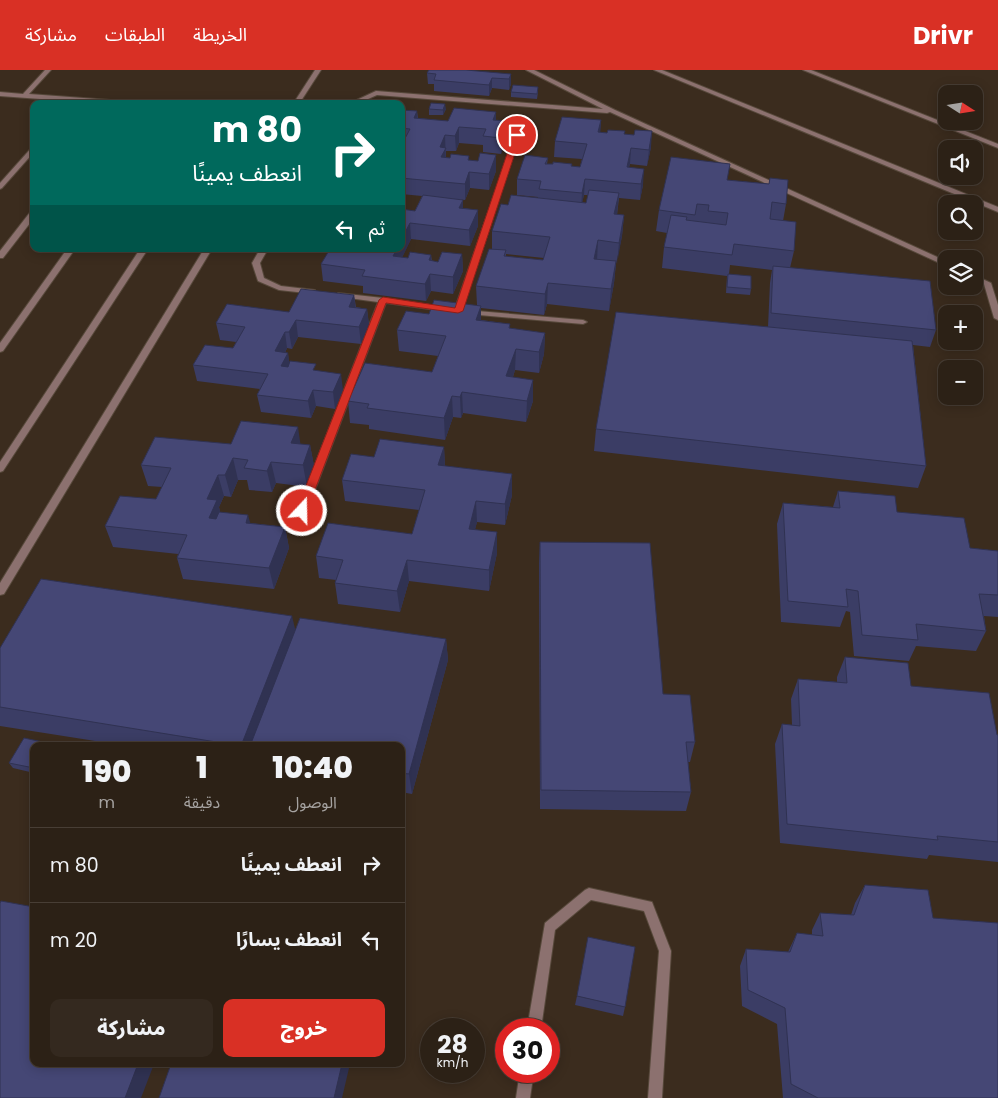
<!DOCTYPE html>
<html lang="ar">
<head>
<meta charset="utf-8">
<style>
  :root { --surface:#2c2116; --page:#34291f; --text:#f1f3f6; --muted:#a6a3a1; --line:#483e35; --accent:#d93025 }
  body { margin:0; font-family:Poppins,"Noto Sans Arabic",sans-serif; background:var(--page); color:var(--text); direction:rtl; height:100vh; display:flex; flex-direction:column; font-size:19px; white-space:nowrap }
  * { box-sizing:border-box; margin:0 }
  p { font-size:16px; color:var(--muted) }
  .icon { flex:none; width:28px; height:28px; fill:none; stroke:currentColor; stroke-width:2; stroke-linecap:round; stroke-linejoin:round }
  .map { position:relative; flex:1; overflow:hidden; direction:ltr }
  .panel { position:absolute; left:30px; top:672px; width:375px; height:325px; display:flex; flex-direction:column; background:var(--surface); border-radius:10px; box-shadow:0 2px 12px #0003,0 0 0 1px var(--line); direction:rtl }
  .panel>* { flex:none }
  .guide { position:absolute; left:30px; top:30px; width:375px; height:152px; border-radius:10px; box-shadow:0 2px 12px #0003,0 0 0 1px var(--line); direction:rtl; background:#00695c; color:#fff; overflow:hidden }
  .needle { width:32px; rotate:102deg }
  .buttons { position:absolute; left:938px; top:15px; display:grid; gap:10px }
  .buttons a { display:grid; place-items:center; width:45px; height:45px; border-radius:10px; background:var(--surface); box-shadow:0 2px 12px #0003,0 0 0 1px var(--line); font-size:25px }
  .speed { position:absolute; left:420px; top:948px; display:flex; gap:10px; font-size:25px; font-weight:700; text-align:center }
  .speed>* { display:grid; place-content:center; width:65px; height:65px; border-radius:50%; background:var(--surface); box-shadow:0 2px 12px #0003,0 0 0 1px var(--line); line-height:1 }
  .speed small { font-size:12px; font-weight:400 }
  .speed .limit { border:8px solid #d22; background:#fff; color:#111 }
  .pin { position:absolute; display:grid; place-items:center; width:42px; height:42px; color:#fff; margin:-21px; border:2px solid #fff; border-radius:50%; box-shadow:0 1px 5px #0007 }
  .me { position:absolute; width:55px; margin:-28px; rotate:21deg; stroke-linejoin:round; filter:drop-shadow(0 0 4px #0008) }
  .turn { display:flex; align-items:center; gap:18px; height:105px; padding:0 20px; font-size:22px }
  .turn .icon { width:65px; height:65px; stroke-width:2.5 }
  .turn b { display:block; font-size:35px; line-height:42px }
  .then { display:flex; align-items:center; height:48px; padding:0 20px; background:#0003; gap:10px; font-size:19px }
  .eta { display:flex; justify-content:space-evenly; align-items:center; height:85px; text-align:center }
  .eta b { font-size:30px; font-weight:800; line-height:35px }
  .action { display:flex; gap:10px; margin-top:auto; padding:10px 20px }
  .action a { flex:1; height:58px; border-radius:10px; background:var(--accent); color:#fff; font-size:20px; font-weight:800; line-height:58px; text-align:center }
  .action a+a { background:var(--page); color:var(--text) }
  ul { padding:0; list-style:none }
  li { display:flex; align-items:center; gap:15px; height:75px; padding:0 20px; border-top:1px solid var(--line) }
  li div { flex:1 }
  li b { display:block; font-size:19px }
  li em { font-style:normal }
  header { display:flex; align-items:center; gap:30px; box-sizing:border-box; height:70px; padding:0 25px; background:var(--accent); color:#fff }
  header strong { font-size:24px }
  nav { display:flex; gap:28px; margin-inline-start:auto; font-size:18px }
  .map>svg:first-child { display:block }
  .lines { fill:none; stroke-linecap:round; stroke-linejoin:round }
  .service-casing { stroke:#56483a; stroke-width:2 }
  .minor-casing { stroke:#56483a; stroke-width:2 }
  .tertiary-casing { stroke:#56483a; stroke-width:2 }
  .service { fill:#8c716f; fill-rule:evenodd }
  .minor { fill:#8c716f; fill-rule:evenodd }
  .tertiary { fill:#8c716f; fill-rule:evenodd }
  .wall { fill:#3b3d65; fill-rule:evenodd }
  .shaded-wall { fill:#303252 }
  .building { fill:#454775; stroke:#303252 }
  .route { fill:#d93025; stroke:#8d1f18 }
</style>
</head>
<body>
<header>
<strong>Drivr</strong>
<nav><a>الخريطة</a><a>الطبقات</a><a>مشاركة</a></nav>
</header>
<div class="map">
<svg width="998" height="1028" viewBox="0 0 998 1028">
  <rect width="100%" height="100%" fill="#3b2c1e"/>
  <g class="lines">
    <defs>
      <g id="service">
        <path d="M34,75v7l-32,36 -2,1v-6z"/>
        <path d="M31,141h3v7l-31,40h-3v-7z"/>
        <path d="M67,179h8l-72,102 -3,1v-9z"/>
        <path d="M140,179h8l-145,222 -3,1v-10z"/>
      </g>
      <g id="minor">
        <path d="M45,0h6l-22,24 109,8 3,2h-33l-108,-8v-4l23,2z"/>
        <path d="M315,0h6l-22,34h-6z"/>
        <path d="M526,0h8l81,40 331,151v5l-336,-154 -3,1 -230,-18 -20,9h-9l28,-13 227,18z"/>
        <path d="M515,64l5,1 -58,176 -1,2h-6l-1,-2z"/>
        <path d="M204,179h8l-208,345 -4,1v-12z"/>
        <path d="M260,179h8l-8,14 4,15 17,8 34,4v4l-36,-4 -21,-9 -6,-18z"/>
        <path d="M974,205l17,8 7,22v15l-4,-2 -10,-34 -10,-4z"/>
        <path d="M338,223l45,5 60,9 4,2 -4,2 -57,-8 -79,208 -5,3 -5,-3 81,-209 -37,-5h-3z"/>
        <path d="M465,240l118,10 4,2 -4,2 -115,-10h-3z"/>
        <path d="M589,818l63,14 19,49 -9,147h-14l11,-147 -15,-40 -53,-11 -36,30 -14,99h-14l18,-106 40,-33z"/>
        <path d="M520,1001h14l-4,27h-14z"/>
      </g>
      <g id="tertiary">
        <path d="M654,0h8l336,137v5z"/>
        <path d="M803,0h8l187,74v4z"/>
      </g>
    </defs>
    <!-- service casing -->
    <use href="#service" class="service-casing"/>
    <!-- minor casing -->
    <use href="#minor" class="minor-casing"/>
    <!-- tertiary casing -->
    <use href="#tertiary" class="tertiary-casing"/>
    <!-- service -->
    <use href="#service" class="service"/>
    <!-- minor -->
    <use href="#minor" class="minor"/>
    <!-- tertiary -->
    <use href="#tertiary" class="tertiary"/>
  </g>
  <!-- wall -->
  <g class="wall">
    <path d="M427,3l84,1v10l-2,6 -17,-2 -3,8 -55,-5v-7h-6z"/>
    <path d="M538,17v5l-1,7 -26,-2v-5z"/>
    <path d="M429,39h17l-3,6h-14z"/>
    <path d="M401,40l16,1 1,7 30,3 48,-9v8l11,1v16l-6,17 -18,-2v-7l-24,-2 -3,8h-10v7h4l19,-2v4l9,1 18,-6v16l-7,19 -19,-2 -5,12 -9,-1 7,1v8l15,2v16l-8,20 -59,-7 -9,18 6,1 23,-3 1,6 6,1 24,-8 1,17 -10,23 -22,-3 -5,10 -63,-8v-7l-40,-5 -2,-17 80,-15v-40l14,2 7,-15 -21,-2v-48l1,-2h-1z"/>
    <path d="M601,50l-1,12 25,3 26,12 -4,19 -17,-2 -1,3 14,18 -3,15 -21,-2 -2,17h7l-2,21 -6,28 -2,19 -5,28 -62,-7 -3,11 -63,-7v12l29,4v4l35,5 -1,21 -5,19 -24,-3 -2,7 20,24 -7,21 -63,-9 -2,5 -8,-1 -8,23 -76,-11v-4l-19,-2 -2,-22 84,-29 6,-16 -39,-5 -2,-21 32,-16 48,-9 -1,-19 16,-37v-18l16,-26 30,-7v-1l-21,-2v-16l31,-21 -1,6h25v2l8,1 2,-8 -28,-2 1,-16zM584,125h4l-2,8 -4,-1zM506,184l38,4 -1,2 -37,-4z"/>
    <path d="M770,108l16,26 -3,17 11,30 -4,17 146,62 -6,17 -17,-2 13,121 -8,22 -324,-37 2,-22 172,-102 2,-44 2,-13 -42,-5 -1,9 22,15 -1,6 -24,-2 1,-17 -65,-8 2,-21 3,-14 -11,-2 3,-21 69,-30 41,4z"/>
    <path d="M354,225l2,12 11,2 2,16 -8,19 -63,-7 -6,12 -5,-1 -2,5h3l1,10 28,8 26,19 -8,19 -19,-3 -5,12 -50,-6 -4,-17 3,-6 -63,-8 -4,-16 40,-17 3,-6 -16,-2 -4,-17 73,-11z"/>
    <path d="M231,374h70l9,1 4,21 -7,21 -31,-4 -4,9 -23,-2 -2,-10h-9l-7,17 -7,-1 -5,11 1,5 30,11 35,4 4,21 -15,41 -91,-10 -6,-21 1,-4 -65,-7 -8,-21 51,-27 6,-12 -14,-1 -7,-21z"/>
    <path d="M444,377l1,19 67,8v21l-7,30 -28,-3 -2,7 22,24 -8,38 -80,-10 -9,31 -62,-8 -3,-21 1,-3 -17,-2 -3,-22 96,-22 7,-24 -74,-9 -3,-21 32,-23z"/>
    <path d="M838,421l59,21 73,36 28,3v66l-14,-1 2,15 -10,20 -60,-5 -7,15 -55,-5 -4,-44 -4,-1 -6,16 -59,-5 -4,-98 6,-21 50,4z"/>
    <path d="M540,472l123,152 32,48 -5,20h-2l3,30 -5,19 -146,-2 -1,-246z"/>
    <path d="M295,560l151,9 2,21 -36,134 -11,-2v-46h-274l-127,-20v-78z"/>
    <path d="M845,587l66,29 87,49v127l-69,-7 -2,4 -147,-16 -5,-99 7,-20 10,1 -1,-26 7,-20 39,3v-5z"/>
    <path d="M34,676v27l-21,-5 -4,-5z"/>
    <path d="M865,815l68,33 65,180h-215l-6,-74 -35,-18 -2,-40 6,-17 42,3 9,-19 15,2v-5l8,-17 31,2 4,-12z"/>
    <path d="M577,926l48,11 -2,9 -48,-11z"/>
  </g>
  <!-- shaded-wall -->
  <g class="shaded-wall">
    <path d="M511,4v10l-2,6v-11z"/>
    <path d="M492,8v10l-3,8v-11z"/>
    <path d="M445,34l1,5 -3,6v-5z"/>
    <path d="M417,41l1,16 -4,-9z"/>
    <path d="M496,42v15l-3,-7z"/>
    <path d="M601,50l-1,16 -2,-4z"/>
    <path d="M507,51v16l-6,17v-16z"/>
    <path d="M459,57v16l-3,8 -1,-15z"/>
    <path d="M652,61l-1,16 -4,19 2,-16z"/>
    <path d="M445,65l1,29 -4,-4 -2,-13z"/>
    <path d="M631,78l-1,16 -5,19 2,-16z"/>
    <path d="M496,85v16l-7,19v-16z"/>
    <path d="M469,86l1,32 -5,12v-16l3,-24z"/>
    <path d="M644,99l-1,16 -3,15 1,-16z"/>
    <path d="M585,109l-1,16 -3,14 1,-16z"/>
    <path d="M619,123l-2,21 -5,21 2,-21z"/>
    <path d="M463,130v16l-4,-8z"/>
    <path d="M478,140v16l-8,20 -1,-16z"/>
    <path d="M624,145l-2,21 -5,28 2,-21z"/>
    <path d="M410,153l1,16 -16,34 -2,-17 4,-7h4v-9z"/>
    <path d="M598,170l-1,21 -3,-2z"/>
    <path d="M462,184l1,17 -10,23v-17z"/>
    <path d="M431,185l1,17 -2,2 1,17 -5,10 -1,-17 4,-24z"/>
    <path d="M616,191l-2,22 -5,28 2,-22z"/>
    <path d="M548,213l-1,21 -3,11 1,-21z"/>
    <path d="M354,225l2,17 -7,-5z"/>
    <path d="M481,236v21l-5,-7z"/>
    <path d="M367,239l2,16 -8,19 -2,-17z"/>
    <path d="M296,250l2,17 -6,12 -3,-17z"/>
    <path d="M285,262l2,16 -9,20 -3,-17z"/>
    <path d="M545,263l-1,21 -5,19v-21z"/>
    <path d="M516,279l-1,21 -9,28v-22z"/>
    <path d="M288,283l2,17 -9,-4z"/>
    <path d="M341,304l2,16 -8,19 -2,-17z"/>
    <path d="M533,310v21l-7,21 1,-21z"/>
    <path d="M313,320l3,16 -5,12 -3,-17z"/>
    <path d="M462,322l1,21 -2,5 -1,-21z"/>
    <path d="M452,326l1,21 -8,23 -1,-22z"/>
    <path d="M298,357l3,21 -10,-5z"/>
    <path d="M310,375l4,21 -7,21 -4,-22z"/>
    <path d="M444,377l1,21 -7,-3z"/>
    <path d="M233,388l5,22 -7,17 -6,-22z"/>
    <path d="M271,392l5,21 -4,9 -5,-21z"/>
    <path d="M512,404v21l-7,30v-21z"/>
    <path d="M218,405l6,21 -5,11 3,14 -13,-3 -2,-19z"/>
    <path d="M476,431l1,21 -7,28 -1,-21z"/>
    <path d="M248,445l6,21 -8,-13z"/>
    <path d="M285,457l4,21 -15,41 -5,-21z"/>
    <path d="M497,462v21l-8,38v-21z"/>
    <path d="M407,490l2,21 -9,31 -3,-21z"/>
    <path d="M292,546l5,21 -42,109h-14z"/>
    <path d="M446,569l2,21 -36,134 -3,-20z"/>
    <path d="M138,994h16l-13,34h-16z"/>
    <path d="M342,994h8l-8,34h-8z"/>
  </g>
  <!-- building -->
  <g class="building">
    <path d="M429,0h37l45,4 -2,5 -17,-1 -3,7 -55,-5 2,-6 -9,-1z"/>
    <path d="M513,15l25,2 -1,7 -26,-2z"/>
    <path d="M431,33l14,1 -2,6 -14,-1z"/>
    <path d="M454,38l42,4 -3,8 14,1 -6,17 -18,-2 3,-7 -27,-2 -4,9 -10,-1 -5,12 6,1 -5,9 9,1 1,-4 18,2 -1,4 10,1 2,-8 16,2 -7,19 -20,-2 -4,12 -64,-6v-32l9,-17 -9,-1v-18l16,1 -3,7 34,3z"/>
    <path d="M562,47l39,3 -3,12 9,1 1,-3 17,1 -1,3 10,1 1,-5 17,1 -3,19 -18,-2 -4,19 17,2 -3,15 -56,-5 -3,14 -43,-4 2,-8 -24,-2 8,-24 23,3 -3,6h8v-2l19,2 -1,2 9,1 7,-23 -32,-3z"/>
    <path d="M671,87l59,7 -3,16 42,4 1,-6 18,2 -2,24 -14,-2 -2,17 26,3 -2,29 -60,-7 -2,11 -68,-8 7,-32 16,2 -1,3 40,5 2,-12 -20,-2 1,-6 -12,-1 -2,11 -36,-5z"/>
    <path d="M589,120l30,3 -5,21 10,1 -5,28 -21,-3 -4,19 22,2 -5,28 -63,-6 -3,11 -69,-8 13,-37 17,1 -2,6 39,4 7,-23 -58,-6 9,-27 7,1 3,-10 75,8z"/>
    <path d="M423,125l40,5 -4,8 19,2 -9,20 -59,-7 -9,17v-31l14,2z"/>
    <path d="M330,179h67l-4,7 15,2 2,-6 21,3 -2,5 9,2 4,-10 20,2 -9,23 -23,-3 -5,10 -63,-8 3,-6 -44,-6z"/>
    <path d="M773,196l157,15 6,49 -165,-17z"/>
    <path d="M728,204l23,2v13l-24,-2z"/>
    <path d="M301,219l53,6 -5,12 18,2 -8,18 -63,-7 -7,12h-4l-10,19 13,2 -7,13 7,1 2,-6 26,3 -3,6 28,4 -8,18 -20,-2 -5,11 -51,-6 11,-21 -75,-9 12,-20 28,3 12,-21 -29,-4 11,-19 62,8z"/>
    <path d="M434,230l47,6 -5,14 34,4 -1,4 36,5 -6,19 -23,-3 -10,27 27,4 -6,21 -65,-9 -2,5 -8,-1 -8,22 -77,-10 2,-4 -21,-3 17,-38 67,9 14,-36 -49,-6 9,-19 23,3z"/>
    <path d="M616,242l296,29 14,125 -330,-37z"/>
    <path d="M241,351l57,6 -7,16 19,2 -7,20 -32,-3 -4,9 -23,-3 4,-8 -15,-2 -8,17h-7l-11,24 10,1 -8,18 7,1 3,-7 29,3 -2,8 39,4 -16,41 -92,-10 10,-23 -82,-9 15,-30 36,3 15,-31 -30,-3 14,-28 76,7z"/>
    <path d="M380,369l64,8 -6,18 74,9 -7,30 -29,-3 -7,28 28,3 -8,38 -82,-10 -10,31 -62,-8 8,-23 -27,-4 12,-33 84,11 13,-44 -83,-10 9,-26 23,3z"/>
    <path d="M838,421l57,5 2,16 67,6 6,30 28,3v44l-19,-1 7,37 -70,-7 2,16 -56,-5 -4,-44 -12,-2 2,18 -60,-6 -5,-98 57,5z"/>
    <path d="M540,472l110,1 13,151 27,1 5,47h-9l5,50 -150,-2z"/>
    <path d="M41,509l251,37 -51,130 -241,-39v-59z"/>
    <path d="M300,548l146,21 -37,135 -8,-1v-27h-151z"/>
    <path d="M845,587l63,6 3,23 78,7 8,42h1v107l-61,-6 1,4 -151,-16 -5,-100 18,2 -2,-47 49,4z"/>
    <path d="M24,668l38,8h-28v22l-25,-5z"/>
    <path d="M865,815l63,5 5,28 65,5v175h-180l-27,-14 -6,-76 -37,-18 -2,-41 44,3 7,-19 26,3 -3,-23 34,2z"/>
    <path d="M1,831l33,6v157h104l-13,34h-125v-195z"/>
    <path d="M588,867l47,10 -10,60 -48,-11z"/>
    <path d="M171,994h171l-8,34h-175z"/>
  </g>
  <!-- route -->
  <path class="route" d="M514,63l7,2 -58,176 -5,2 -72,-10 -79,208 -2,3h-7l-2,-3 83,-211 4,-3 72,11z"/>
</svg>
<div class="buttons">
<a><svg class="needle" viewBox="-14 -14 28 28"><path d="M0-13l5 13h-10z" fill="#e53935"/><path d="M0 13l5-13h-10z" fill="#a6a3a1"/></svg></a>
<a><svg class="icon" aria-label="sound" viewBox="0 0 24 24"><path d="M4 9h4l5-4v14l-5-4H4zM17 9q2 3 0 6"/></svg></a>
<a><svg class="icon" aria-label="search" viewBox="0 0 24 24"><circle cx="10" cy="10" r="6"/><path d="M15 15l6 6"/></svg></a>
<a><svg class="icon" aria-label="layers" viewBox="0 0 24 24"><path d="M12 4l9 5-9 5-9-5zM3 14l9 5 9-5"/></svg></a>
<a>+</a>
<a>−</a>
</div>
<div class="speed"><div>28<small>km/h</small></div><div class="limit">30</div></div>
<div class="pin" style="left:517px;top:65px;background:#d93025"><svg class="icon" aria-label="arrive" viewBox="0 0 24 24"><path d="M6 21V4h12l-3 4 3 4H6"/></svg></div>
<svg class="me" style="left:302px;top:441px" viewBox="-20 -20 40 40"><circle r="17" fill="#d93025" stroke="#fff" stroke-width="3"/><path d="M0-11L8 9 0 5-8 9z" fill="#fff"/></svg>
<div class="guide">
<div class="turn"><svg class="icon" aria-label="right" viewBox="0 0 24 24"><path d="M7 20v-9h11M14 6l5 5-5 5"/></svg><div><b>80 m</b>انعطف يمينًا</div></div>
<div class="then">ثم<svg class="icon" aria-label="left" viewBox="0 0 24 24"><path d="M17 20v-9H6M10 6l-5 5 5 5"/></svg></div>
</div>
<section class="panel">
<div class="eta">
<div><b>10:40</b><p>الوصول</p></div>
<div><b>1</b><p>دقيقة</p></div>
<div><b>190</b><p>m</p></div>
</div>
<ul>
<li><svg class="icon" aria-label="right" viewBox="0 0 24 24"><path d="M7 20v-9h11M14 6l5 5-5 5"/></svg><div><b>انعطف يمينًا</b></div><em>80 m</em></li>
<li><svg class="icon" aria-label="left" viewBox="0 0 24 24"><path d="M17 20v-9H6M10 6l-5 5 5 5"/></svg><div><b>انعطف يسارًا</b></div><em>20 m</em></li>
</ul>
<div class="action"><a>خروج</a><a>مشاركة</a></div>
</section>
</div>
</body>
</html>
